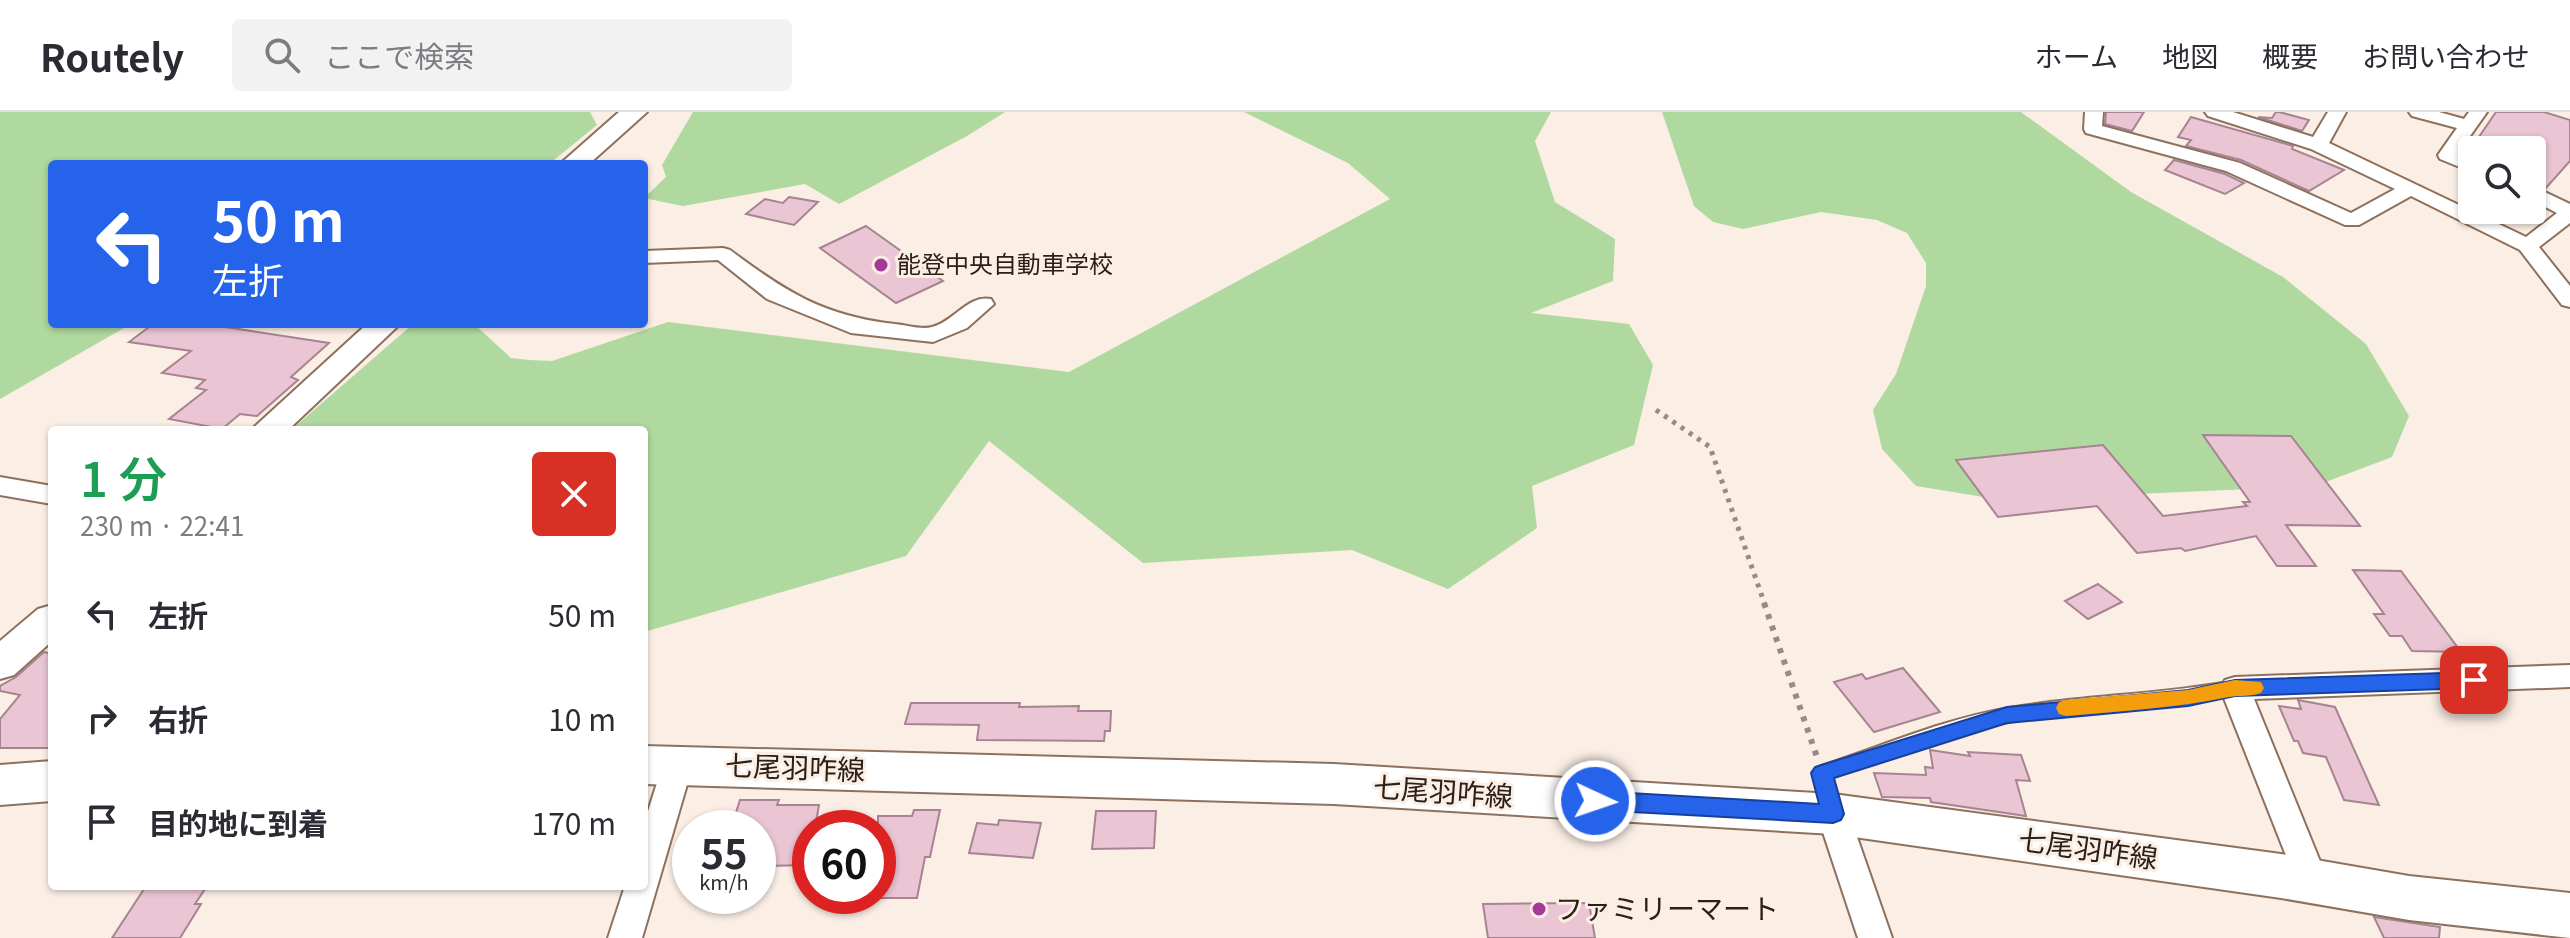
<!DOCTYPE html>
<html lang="ja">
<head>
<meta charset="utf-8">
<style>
  :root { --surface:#fff; --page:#f2f2f3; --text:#2b2b33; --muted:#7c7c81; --line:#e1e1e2 }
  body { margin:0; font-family:Georgia,"Noto Sans JP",serif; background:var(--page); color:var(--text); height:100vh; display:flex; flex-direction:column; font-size:30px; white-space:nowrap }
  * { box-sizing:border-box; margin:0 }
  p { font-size:26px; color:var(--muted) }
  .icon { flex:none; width:44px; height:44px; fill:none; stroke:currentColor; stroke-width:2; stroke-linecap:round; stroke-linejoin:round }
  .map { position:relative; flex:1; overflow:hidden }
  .sheet { position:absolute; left:48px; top:314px; width:600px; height:464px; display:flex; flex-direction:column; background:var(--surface); border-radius:8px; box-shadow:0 2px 6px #0004 }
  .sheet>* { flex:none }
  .hud { position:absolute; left:48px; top:48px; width:600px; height:168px; border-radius:8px; box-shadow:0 2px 6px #0004; background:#2563eb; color:#fff; overflow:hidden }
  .controls { position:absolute; left:2458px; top:24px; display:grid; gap:16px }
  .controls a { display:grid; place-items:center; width:88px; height:88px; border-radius:8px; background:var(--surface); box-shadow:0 2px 6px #0004; font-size:40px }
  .speed { position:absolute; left:672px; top:698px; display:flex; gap:16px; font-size:40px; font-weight:700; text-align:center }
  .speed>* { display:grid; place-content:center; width:104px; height:104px; border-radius:50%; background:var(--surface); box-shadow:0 2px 6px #0004; line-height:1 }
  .speed small { font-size:20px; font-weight:400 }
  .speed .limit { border:12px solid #d22; background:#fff; color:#111 }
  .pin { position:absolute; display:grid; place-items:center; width:68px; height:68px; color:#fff; margin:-34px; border-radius:16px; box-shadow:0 4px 12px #0006 }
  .me { position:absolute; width:88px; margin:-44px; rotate:93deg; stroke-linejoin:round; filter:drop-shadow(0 0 6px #0008) }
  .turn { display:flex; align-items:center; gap:28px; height:168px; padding:0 32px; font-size:36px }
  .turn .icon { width:104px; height:104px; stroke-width:2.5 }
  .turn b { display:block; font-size:56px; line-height:68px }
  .round { display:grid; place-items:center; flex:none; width:84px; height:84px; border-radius:8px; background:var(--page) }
  .summary { display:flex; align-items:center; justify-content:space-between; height:136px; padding:0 32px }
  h1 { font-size:48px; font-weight:600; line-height:60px; color:#1e9e55 }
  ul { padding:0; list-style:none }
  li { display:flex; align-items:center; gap:24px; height:104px; padding:0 32px }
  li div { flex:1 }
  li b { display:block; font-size:30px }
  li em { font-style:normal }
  header { display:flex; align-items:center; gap:48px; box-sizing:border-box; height:112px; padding:0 40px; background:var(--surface); border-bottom:2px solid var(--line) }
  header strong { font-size:38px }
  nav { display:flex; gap:44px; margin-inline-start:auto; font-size:28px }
  .search { width:560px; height:72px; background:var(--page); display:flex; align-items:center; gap:20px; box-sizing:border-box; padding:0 28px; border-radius:8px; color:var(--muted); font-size:30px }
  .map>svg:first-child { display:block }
  .green { fill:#afd99f }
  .building { fill:#eac5d4; stroke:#a68492; stroke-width:2 }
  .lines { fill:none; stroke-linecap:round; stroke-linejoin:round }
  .lane-casing { stroke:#8d715d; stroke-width:18 }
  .street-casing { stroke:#8d715d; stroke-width:4 }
  .secondary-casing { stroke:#8d715d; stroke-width:4 }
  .primary-casing { stroke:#8d715d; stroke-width:4 }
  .path-far1 { stroke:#978b83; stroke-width:5; stroke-dasharray:4 6; stroke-linecap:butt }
  .path { stroke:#978b83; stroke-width:6; stroke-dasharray:5 7; stroke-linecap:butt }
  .lane { stroke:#fff; stroke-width:14 }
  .street { fill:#fff; fill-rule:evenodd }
  .secondary { fill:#fff; fill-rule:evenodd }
  .primary { fill:#fff; fill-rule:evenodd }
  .route { fill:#2563eb; stroke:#184099; stroke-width:2 }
  .slow { fill:#f59e0b }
  .poi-dot { fill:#a43999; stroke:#fbeee5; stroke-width:3 }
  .labels { text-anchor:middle; stroke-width:6; stroke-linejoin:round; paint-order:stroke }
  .poi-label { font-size:24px; fill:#2b2018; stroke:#fbeee5; text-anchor:start }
  .near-street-label { font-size:28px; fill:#2b2018; stroke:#fbeee5 }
  .near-poi-label { font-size:28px; fill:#2b2018; stroke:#fbeee5; text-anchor:start }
</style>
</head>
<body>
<header>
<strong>Routely</strong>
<div class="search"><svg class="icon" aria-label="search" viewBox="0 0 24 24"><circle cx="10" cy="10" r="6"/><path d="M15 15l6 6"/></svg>ここで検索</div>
<nav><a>ホーム</a><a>地図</a><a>概要</a><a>お問い合わせ</a></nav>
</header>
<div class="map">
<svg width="2570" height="826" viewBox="0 0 2570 826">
  <rect width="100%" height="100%" fill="#fbeee5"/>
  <!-- green -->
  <g class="green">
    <path d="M0,0h590l7,13 -48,39h-497v160h79l-131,75z"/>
    <path d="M693,0h312l-38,24 -128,68 -34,-20 -122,22 -39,-8 22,-21 -4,-12z"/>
    <path d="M1244,0h307l-16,29 20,61 60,37 -2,42 -82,32 98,11 24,41 -19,80 -102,41 5,42 -89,61 -96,-39 -209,13 -154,-122 -83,115 -262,76v-202h-353l122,-106h61l37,34 18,2 23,1 116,-39 401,50 321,-173 -42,-36z"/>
    <path d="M1662,0h359l110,80 152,85 83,67 43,72 -17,41 -77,29 -313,14 -86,-14 -34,-37 -9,-39 23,-36 30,-88v-23l-19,-30 -30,-13 -56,-8 -78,17 -30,-7 -19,-16z"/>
  </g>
  <!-- building -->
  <g class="building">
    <path d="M2106,0h38l-12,19 -27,-7z"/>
    <path d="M2276,0h3l30,8 -7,11 -44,-14 14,1z"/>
    <path d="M2496,0h48l26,8v41l-25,28 -13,-6v-33h-62z"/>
    <path d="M2191,5l102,29 -1,3 52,21 -35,21 -68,-31 -55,-14 5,-6 -13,-3z"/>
    <path d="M2174,48l51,14 19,9 -19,11 -60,-24z"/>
    <path d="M789,85l29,5 -24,23 -48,-11 19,-15 18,4z"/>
    <path d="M866,114l77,55 -47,22 -76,-55z"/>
    <path d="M153,212l72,3 104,16 -38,34 7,3 -41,36 -17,-2 -18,15 -53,-10 37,-29 -10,-2 9,-8 -43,-7 29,-22 -62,-9z"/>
    <path d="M2203,323l88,1 69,90 -74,-1 30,41h-39l-21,-30 -71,15 -4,-3 -44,5 -40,-47 -99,11 -42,-57 147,-15 60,71 84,-10 -4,-4h7z"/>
    <path d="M2353,458l48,1 60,81 -49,-1 -10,-15h-12l-16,-22h10z"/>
    <path d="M2098,472l24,18 -34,17 -23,-18z"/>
    <path d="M44,540l8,2v94h-52v-29l20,-24 -20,-4v-5l16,-9z"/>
    <path d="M1903,556l37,44 -66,20 -40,-50 28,-8 4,5z"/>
    <path d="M2298,588l37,7 44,98 -35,-5 -18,-43 -23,-4 -5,-12h-4l-15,-35 22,3z"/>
    <path d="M911,591h109l-1,4 60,-1 -1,5h33l-1,20h-5l-1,10 -127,-1 2,-15 -74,-1z"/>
    <path d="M1930,638l40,6 -2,-4 53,3 9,26 -14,-1 10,36 -95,-14 -1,-4 -48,-1 -8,-24 52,2 -1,-8 8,1z"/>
    <path d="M740,688h39l-2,5h42l-4,23h-5v37l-52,1v-38h-27z"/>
    <path d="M914,698h26l-10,47h-5l-8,41h-39v-82h34z"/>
    <path d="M1096,699h60l-2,37 -62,1z"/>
    <path d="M999,708l42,3 -8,35 -64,-5 8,-30 21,2z"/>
    <path d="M146,774h61l-12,18h6l-21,34h-68z"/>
    <path d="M1589,791l6,35h-107l-5,-34z"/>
    <path d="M2374,805l66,10 -1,11h-55z"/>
  </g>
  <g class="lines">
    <defs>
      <path id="lane" d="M1831,695l-9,-34c62,-20 123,-47 187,-58 75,-13 151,-13 225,-27"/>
      <g id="street">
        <path d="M2085,0h18l-1,14 138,37 111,50 44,-24 -84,-40 -103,-33 -3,-4h28l80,25 15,-25h18l-17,31 197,94 31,-24 -25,-13v-14l38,18v19l-31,24 31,39v21l-8,-2 -42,-55 -109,-54 -52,29h-14l-119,-54 -140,-38 -2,-4z"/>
        <path d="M2409,0h30l25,7 5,-7h18l-29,41 14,6v13l-32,-13 -2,-4 19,-27 -45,-12z"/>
        <path d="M723,136l7,2c56,42 94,66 165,74 11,1 27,6 37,3 21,-5 37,-33 59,-28l3,5 -27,24 -34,14 -82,-9 -84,-34 -49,-39 -74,3v-12z"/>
        <path d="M0,365l52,9v18l-52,-9z"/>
        <path d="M2570,553v22l-316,12 74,182 -4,10 -12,4 -12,-4 -80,-203 5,-8 10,-3z"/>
        <path d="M678,640l11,3 4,9 -51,174h-34l17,-52h19v-62l19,-60 4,-9z"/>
        <path d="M1833,689l11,4 5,9 43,124h-34l-41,-124 5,-9z"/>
      </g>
      <g id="secondary">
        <path d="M619,0h28l-58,52h-29z"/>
        <path d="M367,212h33l-112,106h-37z"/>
        <path d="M52,493v36l-38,34 -14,4v-38l38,-32z"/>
      </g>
      <g id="primary">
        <path d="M644,634l690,18 499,30 448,60 128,22 161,17v45l-161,-18 -128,-22 -448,-64 -499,-30 -690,-20z"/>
        <path d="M52,649v40l-52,4v-40z"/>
      </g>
    </defs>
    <!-- lane casing -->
    <use href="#lane" class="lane-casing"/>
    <!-- street casing -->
    <use href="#street" class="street-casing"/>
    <!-- secondary casing -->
    <use href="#secondary" class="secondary-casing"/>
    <!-- primary casing -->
    <use href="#primary" class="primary-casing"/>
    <!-- path-far1 -->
    <path class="path-far1" d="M1656,298l54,37 55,158"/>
    <!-- path -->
    <path class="path" d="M1764,491l53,154"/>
    <!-- lane -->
    <use href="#lane" class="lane"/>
    <!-- street -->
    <use href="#street" class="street"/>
    <!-- secondary -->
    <use href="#secondary" class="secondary"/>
    <!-- primary -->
    <use href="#primary" class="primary"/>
  </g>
  <!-- route -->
  <path class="route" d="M2474,560l8,2 3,6 -3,5 -8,3 -239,8 -47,10 -181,17 -173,55 10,36 -3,6 -8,3 -238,-13 -8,-3 -3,-6 3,-7 8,-3 224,13 -8,-31 4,-6 192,-60 181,-17 47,-10z"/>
  <!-- slow -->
  <path class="slow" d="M2235,568l26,2 3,6 -3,5c-11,4 -21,2 -32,4 -54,11 -108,14 -163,19l-7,-2 -3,-6 3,-6 7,-2 122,-10z"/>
  <!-- markers -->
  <g class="poi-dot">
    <circle cx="881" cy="153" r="8"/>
    <circle cx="1539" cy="797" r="8"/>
  </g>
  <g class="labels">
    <!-- poi labels -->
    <g class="poi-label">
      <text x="897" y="161">能登中央自動車学校</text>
    </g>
    <!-- near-street labels -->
    <g class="near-street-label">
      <text transform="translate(795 656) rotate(2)" y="10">七尾羽咋線</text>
      <text transform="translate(1443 680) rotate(4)" y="10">七尾羽咋線</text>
      <text transform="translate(2088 737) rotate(8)" y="10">七尾羽咋線</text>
    </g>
    <!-- near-poi labels -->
    <g class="near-poi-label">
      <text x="1555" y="807">ファミリーマート</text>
    </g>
  </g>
</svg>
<div class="controls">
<a><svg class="icon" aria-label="search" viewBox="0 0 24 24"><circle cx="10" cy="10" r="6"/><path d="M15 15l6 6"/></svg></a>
</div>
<div class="speed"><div>55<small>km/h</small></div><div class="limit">60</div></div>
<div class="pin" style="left:2474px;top:568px;background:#d93025"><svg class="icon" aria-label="arrive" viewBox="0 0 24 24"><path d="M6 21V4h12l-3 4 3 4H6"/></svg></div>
<svg class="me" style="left:1595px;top:689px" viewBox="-20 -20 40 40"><circle r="17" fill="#2563eb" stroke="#fff" stroke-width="3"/><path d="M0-11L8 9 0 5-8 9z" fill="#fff"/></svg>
<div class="hud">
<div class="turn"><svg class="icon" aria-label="left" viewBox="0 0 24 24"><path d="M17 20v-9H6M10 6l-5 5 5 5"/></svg><div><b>50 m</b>左折</div></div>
</div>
<section class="sheet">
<div class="summary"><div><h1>1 分</h1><p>230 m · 22:41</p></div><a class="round" style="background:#d93025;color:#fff"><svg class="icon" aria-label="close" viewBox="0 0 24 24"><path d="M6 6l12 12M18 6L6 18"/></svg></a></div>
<ul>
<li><svg class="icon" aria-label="left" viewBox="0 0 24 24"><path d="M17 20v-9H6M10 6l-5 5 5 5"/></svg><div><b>左折</b></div><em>50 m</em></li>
<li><svg class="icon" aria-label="right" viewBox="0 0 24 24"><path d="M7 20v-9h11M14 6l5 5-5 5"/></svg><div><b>右折</b></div><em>10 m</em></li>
<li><svg class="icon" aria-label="arrive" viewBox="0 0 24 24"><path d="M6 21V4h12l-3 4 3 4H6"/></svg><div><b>目的地に到着</b></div><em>170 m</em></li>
</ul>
</section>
</div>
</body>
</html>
